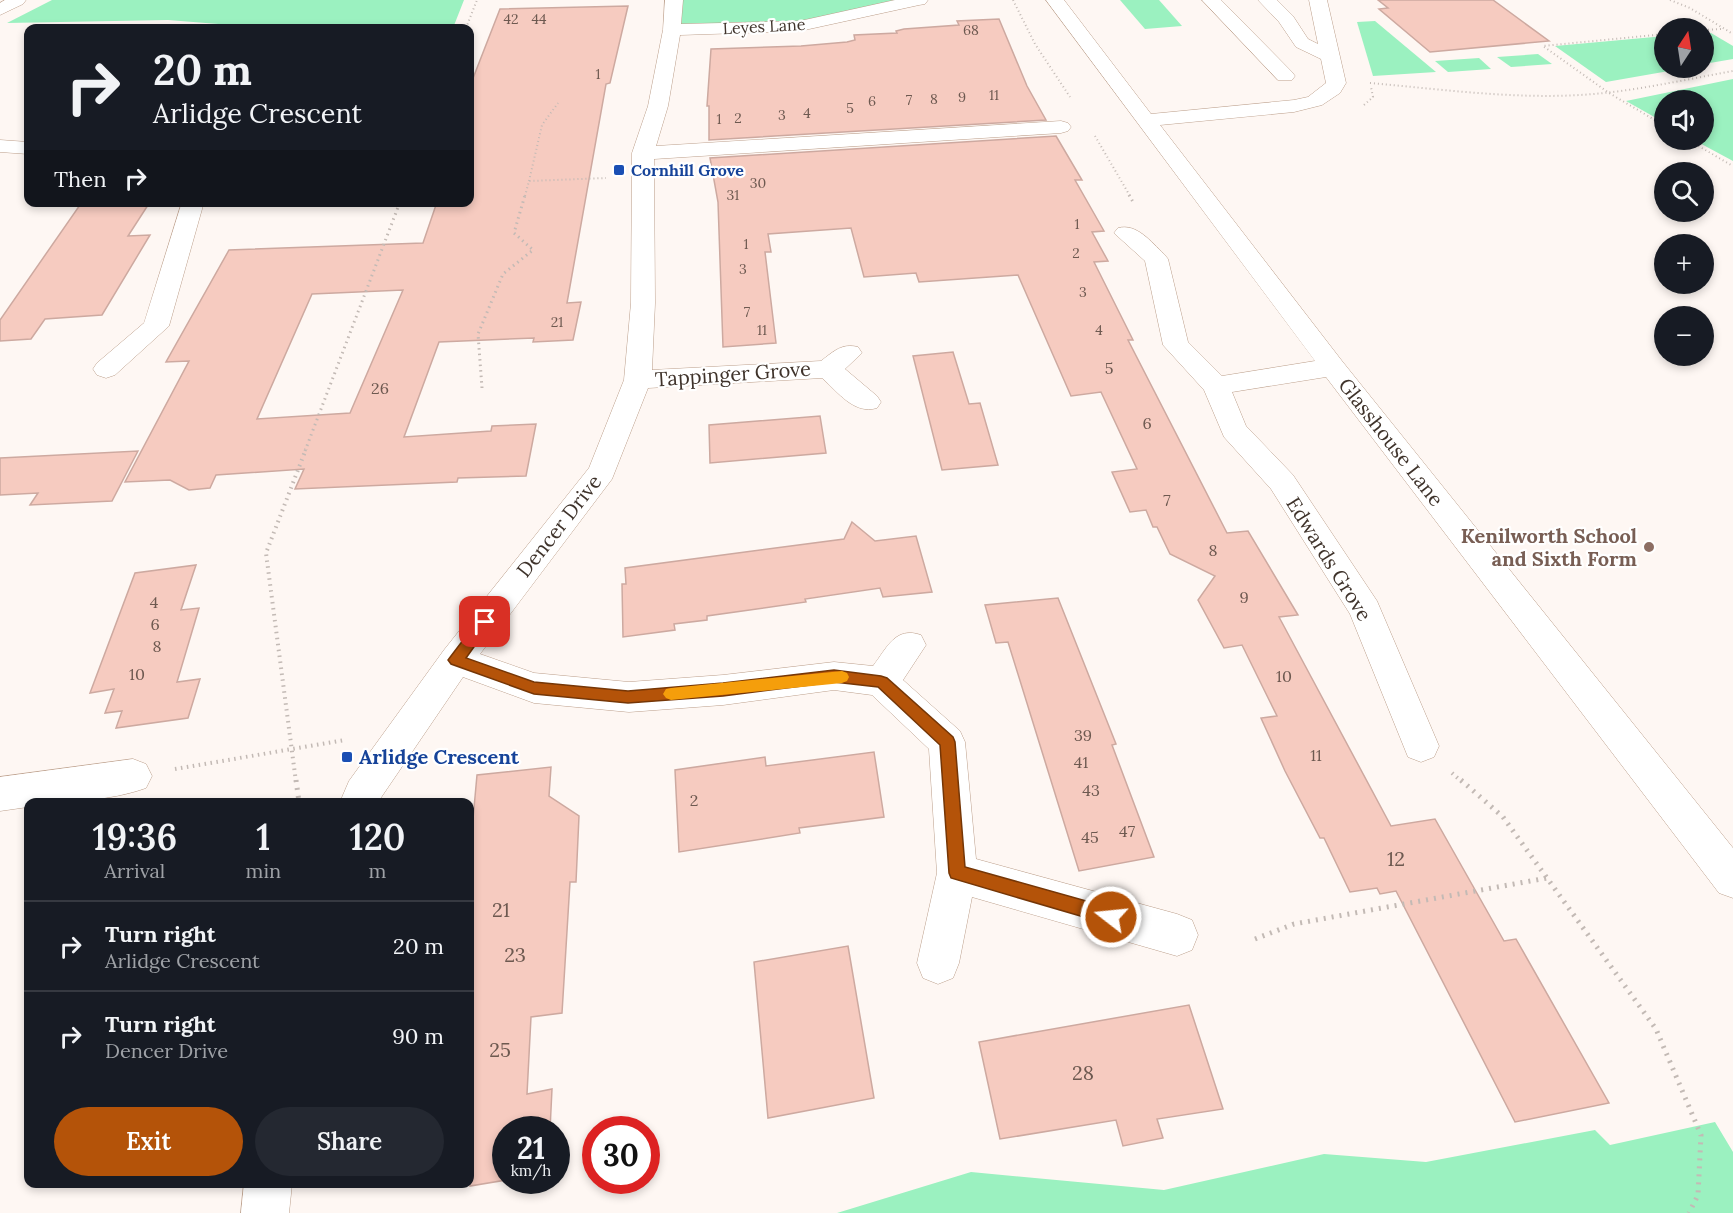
<!DOCTYPE html>
<html lang="en">
<head>
<meta charset="utf-8">
<style>
  :root { --surface:#171b24; --page:#242831; --text:#f1f3f6; --muted:#9ea1a6; --line:#363941; --accent:#b45309 }
  body { margin:0; font-family:Lora,serif; background:var(--page); color:var(--text); height:100vh; display:flex; flex-direction:column; font-size:22px; white-space:nowrap }
  * { box-sizing:border-box; margin:0 }
  p { font-size:20px; color:var(--muted) }
  .icon { flex:none; width:33px; height:33px; fill:none; stroke:currentColor; stroke-width:2; stroke-linecap:round; stroke-linejoin:round }
  .map { position:relative; flex:1; overflow:hidden }
  .details { position:absolute; left:24px; top:798px; width:450px; height:390px; display:flex; flex-direction:column; background:var(--surface); border-radius:12px; box-shadow:0 3px 9px #0003 }
  .details>* { flex:none }
  .hud { position:absolute; left:24px; top:24px; width:450px; height:183px; border-radius:12px; box-shadow:0 3px 9px #0003; background:#171b24; color:var(--text); overflow:hidden }
  .needle { width:39px; rotate:12deg }
  .fabs { position:absolute; left:1654px; top:18px; display:grid; gap:12px }
  .fabs a { display:grid; place-items:center; width:60px; height:60px; border-radius:50%; background:var(--surface); box-shadow:0 3px 9px #0003; font-size:30px }
  .speed { position:absolute; left:492px; top:1116px; display:flex; gap:12px; font-size:30px; font-weight:700; text-align:center }
  .speed>* { display:grid; place-content:center; width:78px; height:78px; border-radius:50%; background:var(--surface); box-shadow:0 3px 9px #0003; line-height:1 }
  .speed small { font-size:15px; font-weight:400 }
  .speed .limit { border:9px solid #d22; background:#fff; color:#111 }
  .pin { position:absolute; display:grid; place-items:center; width:51px; height:51px; color:#fff; margin:-26px; border-radius:12px; box-shadow:0 3px 9px #0006 }
  .me { position:absolute; width:66px; margin:-33px; rotate:286deg; stroke-linejoin:round; filter:drop-shadow(0 0 4px #0008) }
  .turn { display:flex; align-items:center; gap:21px; height:126px; padding:0 30px; font-size:27px }
  .turn .icon { width:78px; height:78px; stroke-width:2.5 }
  .turn b { display:block; font-size:42px; line-height:51px }
  .then { display:flex; align-items:center; height:57px; padding:0 30px; background:#0003; gap:12px; font-size:22px }
  .eta { display:flex; justify-content:space-evenly; align-items:center; height:102px; text-align:center }
  .eta b { font-size:36px; font-weight:600; line-height:42px }
  .cta { display:flex; gap:12px; margin-top:auto; padding:12px 30px }
  .cta a { flex:1; height:69px; border-radius:36px; background:var(--accent); color:#fff; font-size:24px; font-weight:600; line-height:69px; text-align:center }
  .cta a+a { background:var(--page); color:var(--text) }
  ul { padding:0; list-style:none }
  li { display:flex; align-items:center; gap:18px; height:90px; padding:0 30px; border-top:2px solid var(--line) }
  li div { flex:1 }
  li b { display:block; font-size:22px }
  li em { font-style:normal }
  .map>svg:first-child { display:block }
  .green { fill:#9bf1c0 }
  .building { fill:#f6cbc0; stroke:#cda9a0; stroke-width:1.5; fill-rule:evenodd }
  .lines { fill:none; stroke-linecap:round; stroke-linejoin:round }
  .minor-casing { stroke:#bc9f8b; stroke-width:1 }
  .path-far3 { stroke:#c3bab5; stroke-width:2; stroke-dasharray:1 3; stroke-linecap:butt }
  .path-far2 { stroke:#c3bab5; stroke-width:3; stroke-dasharray:1.5 4; stroke-linecap:butt }
  .path-far1 { stroke:#c3bab5; stroke-width:4; stroke-dasharray:1.5 4.5; stroke-linecap:butt }
  .path { stroke:#c3bab5; stroke-width:5; stroke-dasharray:2 6; stroke-linecap:butt }
  .minor { fill:#fff; fill-rule:evenodd }
  .route { fill:#b45309; stroke:#753606; stroke-width:1.5 }
  .slow { fill:#f59e0b }
  .transit-dot { fill:#1a4fb4; stroke:#fff; stroke-width:2 }
  .education-dot { fill:#8d6e63; stroke:#fff; stroke-width:2 }
  .labels { text-anchor:middle; stroke-width:4.5; stroke-linejoin:round; paint-order:stroke }
  .far-number-label { font-size:14px; fill:#6d5950 }
  .far-street-label { font-size:16px; fill:#3f332b; stroke:#fff }
  .far-transit-label { font-size:16px; font-weight:bold; fill:#164399; stroke:#fff; text-anchor:start }
  .number-label { font-size:16px; fill:#6d5950 }
  .street-label { font-size:20px; fill:#3f332b; stroke:#fff }
  .education-label { font-size:20px; font-weight:bold; fill:#785e54; stroke:#fff; text-anchor:end }
  .transit-label { font-size:20px; font-weight:bold; fill:#164399; stroke:#fff; text-anchor:start }
  .near-number-label { font-size:20px; fill:#6d5950 }
</style>
</head>
<body>
<div class="map">
<svg width="1733" height="1213" viewBox="0 0 1733 1213">
  <rect width="100%" height="100%" fill="#fef7f3"/>
  <!-- green -->
  <g class="green">
    <path d="M52,0h412l-11,28h-97l-10,-3 -27,3h-50l-101,-8 -161,3z"/>
    <path d="M674,0h245l-119,26 -128,4z"/>
    <path d="M1120,0h39l23,26 -37,3z"/>
    <path d="M1375,21l61,51 -63,4 -16,-54z"/>
    <path d="M1704,33h7l22,13v13l-29,5z"/>
    <path d="M1665,36v32h21l-80,14 -51,-36z"/>
    <path d="M1538,54l14,10 -41,3 -14,-10z"/>
    <path d="M1479,58l12,11 -43,3 -13,-11z"/>
    <path d="M1733,79v82l-39,-21h10v-40h-39v23l-39,-22z"/>
    <path d="M1715,1122l18,30v61h-896l134,-41 193,18 160,-36 102,8 169,-32 15,15z"/>
  </g>
  <!-- building -->
  <g class="building">
    <path d="M1378,0h115l56,41 -119,11 -51,-43 9,-1z"/>
    <path d="M628,6l-18,77 -4,1 -39,219 14,-1 -8,38 -40,2 1,-4 -95,4 -35,95 87,-6 1,-5 44,-2 -10,52 -68,2 -1,4 -162,7 9,-20 -88,6 -6,13 -21,2 -19,-10 -45,2 64,-121 -23,1 63,-112 194,-7 14,-41h33v-116l30,-77zM403,290l-53,123 -93,6 55,-125z"/>
    <path d="M999,19l28,67 19,34 -337,20v-34h-2l4,-57 90,-3 46,-4 8,-2 -1,-5 43,-2 -1,-2 8,-2 55,-4 -2,-4z"/>
    <path d="M1056,136l26,44h-7l29,51 -12,1 16,29 -14,1 39,78h-5l99,193 21,-2 50,84 -19,2 112,209 44,-7 69,122 12,-2 93,164 -94,19 -119,-231 -16,3 -3,-6 -27,4 -26,-54h-4l-35,-67 -24,-53 16,-2 -35,-71 -18,3 -26,-48 17,-24 -45,-22 -13,-27h-4l-7,-17 -16,2 -18,-40 25,-3 -36,-77 -30,4 -53,-121 -99,7 -3,-9 -52,4 -13,-49 -83,6 3,18h-6l11,91 -53,4 -5,-145 -8,-44z"/>
    <path d="M82,202h68l-22,34 22,-1 -48,80 -57,4 -14,20 -31,2v-21z"/>
    <path d="M953,352l16,52 11,-1 18,62 -56,5 -29,-114z"/>
    <path d="M820,416l6,37 -116,10 -1,-38z"/>
    <path d="M138,451l-26,50 -82,4 8,-12 -38,2v-37z"/>
    <path d="M852,522l23,19 41,-5 16,56 -49,5 -3,-9 -75,11 1,3 -99,14v4l-33,4 1,6 -52,7 -1,-53h4l-1,-16 219,-29z"/>
    <path d="M196,565l-15,45 18,-2 -22,74 23,-3 -12,39 -72,10 6,-17 -17,2 9,-24 -24,4 45,-120z"/>
    <path d="M1058,598l58,146 -4,1 42,112 -75,14 -71,-229 -12,1 -11,-38z"/>
    <path d="M874,752l10,65 -85,11 1,5 -121,19 -4,-82 90,-13 1,9z"/>
    <path d="M551,767l-2,29 30,20 -3,66h-6l-8,131 -31,4 -4,77 25,-5 -2,41h-44v50l-36,6v-334l7,-77z"/>
    <path d="M848,946l26,152 -106,20 -14,-156z"/>
    <path d="M1189,1005l34,104 -66,10 6,19 -40,8 -7,-26 -116,19 -21,-97z"/>
  </g>
  <g class="lines">
    <defs>
      <g id="minor">
        <path d="M5,0h21l-3,4 -23,11v-12z"/>
        <path d="M665,0h18l-2,24 119,-3 95,-21h33l-3,4 -6,1 -119,26 -120,4 -12,71 -12,40 405,-25 7,2 3,4 -3,4 -7,2 -407,26 1,144 -3,67 169,-9c13,-10 21,-18 37,-14l4,6 -17,16 32,27 4,6 -4,6c-23,7 -39,-16 -55,-30l-174,10 -36,91 -132,175 54,19 95,9 94,-7 111,-13 39,4c14,-18 22,-40 48,-31l5,10 -23,35 57,51 5,11 11,117 201,55 15,6 6,15 -6,15 -15,6 -205,-59 -13,66 -6,15 -15,6 -15,-6 -6,-15 20,-90 -8,-124 -57,-54 -38,-5 -111,15 -94,7 -95,-9 -71,-26 -85,125h-38l9,-21 95,-131 145,-182 35,-88 7,-77 1,-150 16,-47 15,-76z"/>
        <path d="M1046,0h18l87,114 143,-14 14,-3 18,-14 -5,-24 -25,-12 -17,-25 -21,-22h19l16,16 15,23 10,5 -9,-44h18l19,83 -6,10 -18,12 -28,7 -134,13 182,236 391,487v50l-14,-5 -393,-516 -94,15 14,34 47,49 84,126 62,145 -5,11 -13,5 -13,-5 -58,-143 -79,-125 -47,-52 -20,-47 -41,-45 -18,-84 -31,-28 4,-5c19,-5 33,14 46,26l4,5 20,83 34,34 93,-15z"/>
        <path d="M1202,0h19l71,72 3,4 -3,4h-14z"/>
        <path d="M0,140l28,2v12l-28,-2z"/>
        <path d="M182,202h22l-35,124 -54,49 -9,3 -9,-3 -4,-6 4,-6 47,-40z"/>
        <path d="M133,759l13,5 6,12 -6,12c-36,13 -79,14 -118,14v5l-28,4v-34z"/>
        <path d="M244,1184h48l-3,29h-48z"/>
      </g>
    </defs>
    <!-- minor casing -->
    <use href="#minor" class="minor-casing"/>
    <!-- path-far3 -->
    <g class="path-far3">
      <path d="M1013,0l22,44 35,53"/>
      <path d="M1670,0l20,8 43,26"/>
      <path d="M466,28l11,-28"/>
      <path d="M1704,30l17,-1"/>
      <path d="M1665,34l-122,12 66,47 56,33"/>
      <path d="M1370,83c69,6 140,16 210,12 52,-3 102,-15 153,-24"/>
      <path d="M1364,105l9,-8 -2,-10"/>
      <path d="M1095,136l35,60"/>
      <path d="M1688,140l45,26"/>
      <path d="M529,181l13,-56 16,-22"/>
      <path d="M525,196l4,-15 77,-3"/>
    </g>
    <!-- path-far2 -->
    <g class="path-far2">
      <path d="M1129,195l4,7"/>
      <path d="M482,388l-4,-54 25,-60 30,-24 -19,-17 11,-38"/>
      <path d="M305,451l95,-249"/>
    </g>
    <!-- path-far1 -->
    <g class="path-far1">
      <path d="M175,769l170,-29"/>
      <path d="M1452,773l10,9"/>
      <path d="M296,782l-30,-229 40,-104"/>
    </g>
    <!-- path -->
    <g class="path">
      <path d="M296,780l3,22"/>
      <path d="M1461,780l42,37 153,212 45,106 -3,60 -9,18"/>
      <path d="M1255,939l39,-15 253,-46"/>
    </g>
    <!-- minor -->
    <use href="#minor" class="minor"/>
  </g>
  <!-- route -->
  <path class="route" d="M485,617l7,5 -26,36 68,24 94,9 95,-8 111,-13 47,6 6,2 66,59 2,5 10,125 146,41 6,3 3,6 -3,6 -6,2 -160,-47 -2,-5 -9,-128 -62,-58 -44,-5 -111,14 -95,7 -94,-9 -83,-30 -3,-4 3,-4 29,-38z"/>
  <!-- slow -->
  <path class="slow" d="M842,671l5,2 2,4 -2,4 -5,2 -171,17 -5,-2 -3,-4 3,-5 5,-1z"/>
  <!-- markers -->
  <g class="transit-dot">
    <rect x="613" y="164" width="12" height="12" rx="3"/>
    <rect x="341" y="751" width="12" height="12" rx="3"/>
  </g>
  <circle class="education-dot" cx="1649" cy="547" r="6"/>
  <g class="labels">
    <!-- far-number labels -->
    <g class="far-number-label">
      <text x="511" y="24">42</text>
      <text x="539" y="24">44</text>
      <text x="971" y="35">68</text>
      <text x="598" y="79">1</text>
      <text x="994" y="100">11</text>
      <text x="962" y="102">9</text>
      <text x="934" y="104">8</text>
      <text x="909" y="105">7</text>
      <text x="872" y="106">6</text>
      <text x="850" y="113">5</text>
      <text x="807" y="118">4</text>
      <text x="782" y="120">3</text>
      <text x="738" y="123">2</text>
      <text x="719" y="124">1</text>
      <text x="758" y="188">30</text>
      <text x="733" y="200">31</text>
      <text x="1077" y="229">1</text>
      <text x="746" y="249">1</text>
      <text x="1076" y="258">2</text>
      <text x="743" y="274">3</text>
      <text x="1083" y="297">3</text>
      <text x="747" y="317">7</text>
      <text x="557" y="327">21</text>
      <text x="762" y="335">11</text>
      <text x="1099" y="335">4</text>
    </g>
    <!-- far-street labels -->
    <g class="far-street-label">
      <text transform="translate(764 26) rotate(-3)" y="6">Leyes Lane</text>
    </g>
    <!-- far-transit labels -->
    <g class="far-transit-label">
      <text x="631" y="176">Cornhill Grove</text>
    </g>
    <!-- number labels -->
    <g class="number-label">
      <text x="1109" y="374">5</text>
      <text x="380" y="394">26</text>
      <text x="1147" y="429">6</text>
      <text x="1167" y="506">7</text>
      <text x="1213" y="556">8</text>
      <text x="1244" y="603">9</text>
      <text x="154" y="608">4</text>
      <text x="155" y="630">6</text>
      <text x="157" y="652">8</text>
      <text x="137" y="680">10</text>
      <text x="1284" y="682">10</text>
      <text x="1083" y="741">39</text>
      <text x="1316" y="761">11</text>
      <text x="1081" y="768">41</text>
      <text x="1091" y="796">43</text>
      <text x="694" y="806">2</text>
      <text x="1127" y="837">47</text>
      <text x="1090" y="843">45</text>
    </g>
    <!-- street labels -->
    <g class="street-label">
      <text transform="translate(733 374) rotate(-4)" y="7">Tappinger Grove</text>
      <text transform="translate(1391 442) rotate(52)" y="7">Glasshouse Lane</text>
      <text transform="translate(559 526) rotate(-52)" y="7">Dencer Drive</text>
      <text transform="translate(1329 559) rotate(58)" y="7">Edwards Grove</text>
    </g>
    <!-- education labels -->
    <g class="education-label">
      <text x="1637" y="543">Kenilworth School<tspan x="1637" dy="23">and Sixth Form</tspan></text>
    </g>
    <!-- transit labels -->
    <g class="transit-label">
      <text x="359" y="764">Arlidge Crescent</text>
    </g>
    <!-- near-number labels -->
    <g class="near-number-label">
      <text x="1396" y="866">12</text>
      <text x="501" y="917">21</text>
      <text x="515" y="962">23</text>
      <text x="500" y="1057">25</text>
      <text x="1083" y="1080">28</text>
    </g>
  </g>
</svg>
<div class="fabs">
<a><svg class="needle" viewBox="-14 -14 28 28"><path d="M0-13l5 13h-10z" fill="#e53935"/><path d="M0 13l5-13h-10z" fill="#9ea1a6"/></svg></a>
<a><svg class="icon" aria-label="sound" viewBox="0 0 24 24"><path d="M4 9h4l5-4v14l-5-4H4zM17 9q2 3 0 6"/></svg></a>
<a><svg class="icon" aria-label="search" viewBox="0 0 24 24"><circle cx="10" cy="10" r="6"/><path d="M15 15l6 6"/></svg></a>
<a>+</a>
<a>−</a>
</div>
<div class="speed"><div>21<small>km/h</small></div><div class="limit">30</div></div>
<div class="pin" style="left:485px;top:622px;background:#d93025"><svg class="icon" aria-label="arrive" viewBox="0 0 24 24"><path d="M6 21V4h12l-3 4 3 4H6"/></svg></div>
<svg class="me" style="left:1111px;top:917px" viewBox="-20 -20 40 40"><circle r="17" fill="#b45309" stroke="#fff" stroke-width="3"/><path d="M0-11L8 9 0 5-8 9z" fill="#fff"/></svg>
<div class="hud">
<div class="turn"><svg class="icon" aria-label="right" viewBox="0 0 24 24"><path d="M7 20v-9h11M14 6l5 5-5 5"/></svg><div><b>20 m</b>Arlidge Crescent</div></div>
<div class="then">Then<svg class="icon" aria-label="right" viewBox="0 0 24 24"><path d="M7 20v-9h11M14 6l5 5-5 5"/></svg></div>
</div>
<section class="details">
<div class="eta">
<div><b>19:36</b><p>Arrival</p></div>
<div><b>1</b><p>min</p></div>
<div><b>120</b><p>m</p></div>
</div>
<ul>
<li><svg class="icon" aria-label="right" viewBox="0 0 24 24"><path d="M7 20v-9h11M14 6l5 5-5 5"/></svg><div><b>Turn right</b><p>Arlidge Crescent</p></div><em>20 m</em></li>
<li><svg class="icon" aria-label="right" viewBox="0 0 24 24"><path d="M7 20v-9h11M14 6l5 5-5 5"/></svg><div><b>Turn right</b><p>Dencer Drive</p></div><em>90 m</em></li>
</ul>
<div class="cta"><a>Exit</a><a>Share</a></div>
</section>
</div>
</body>
</html>
